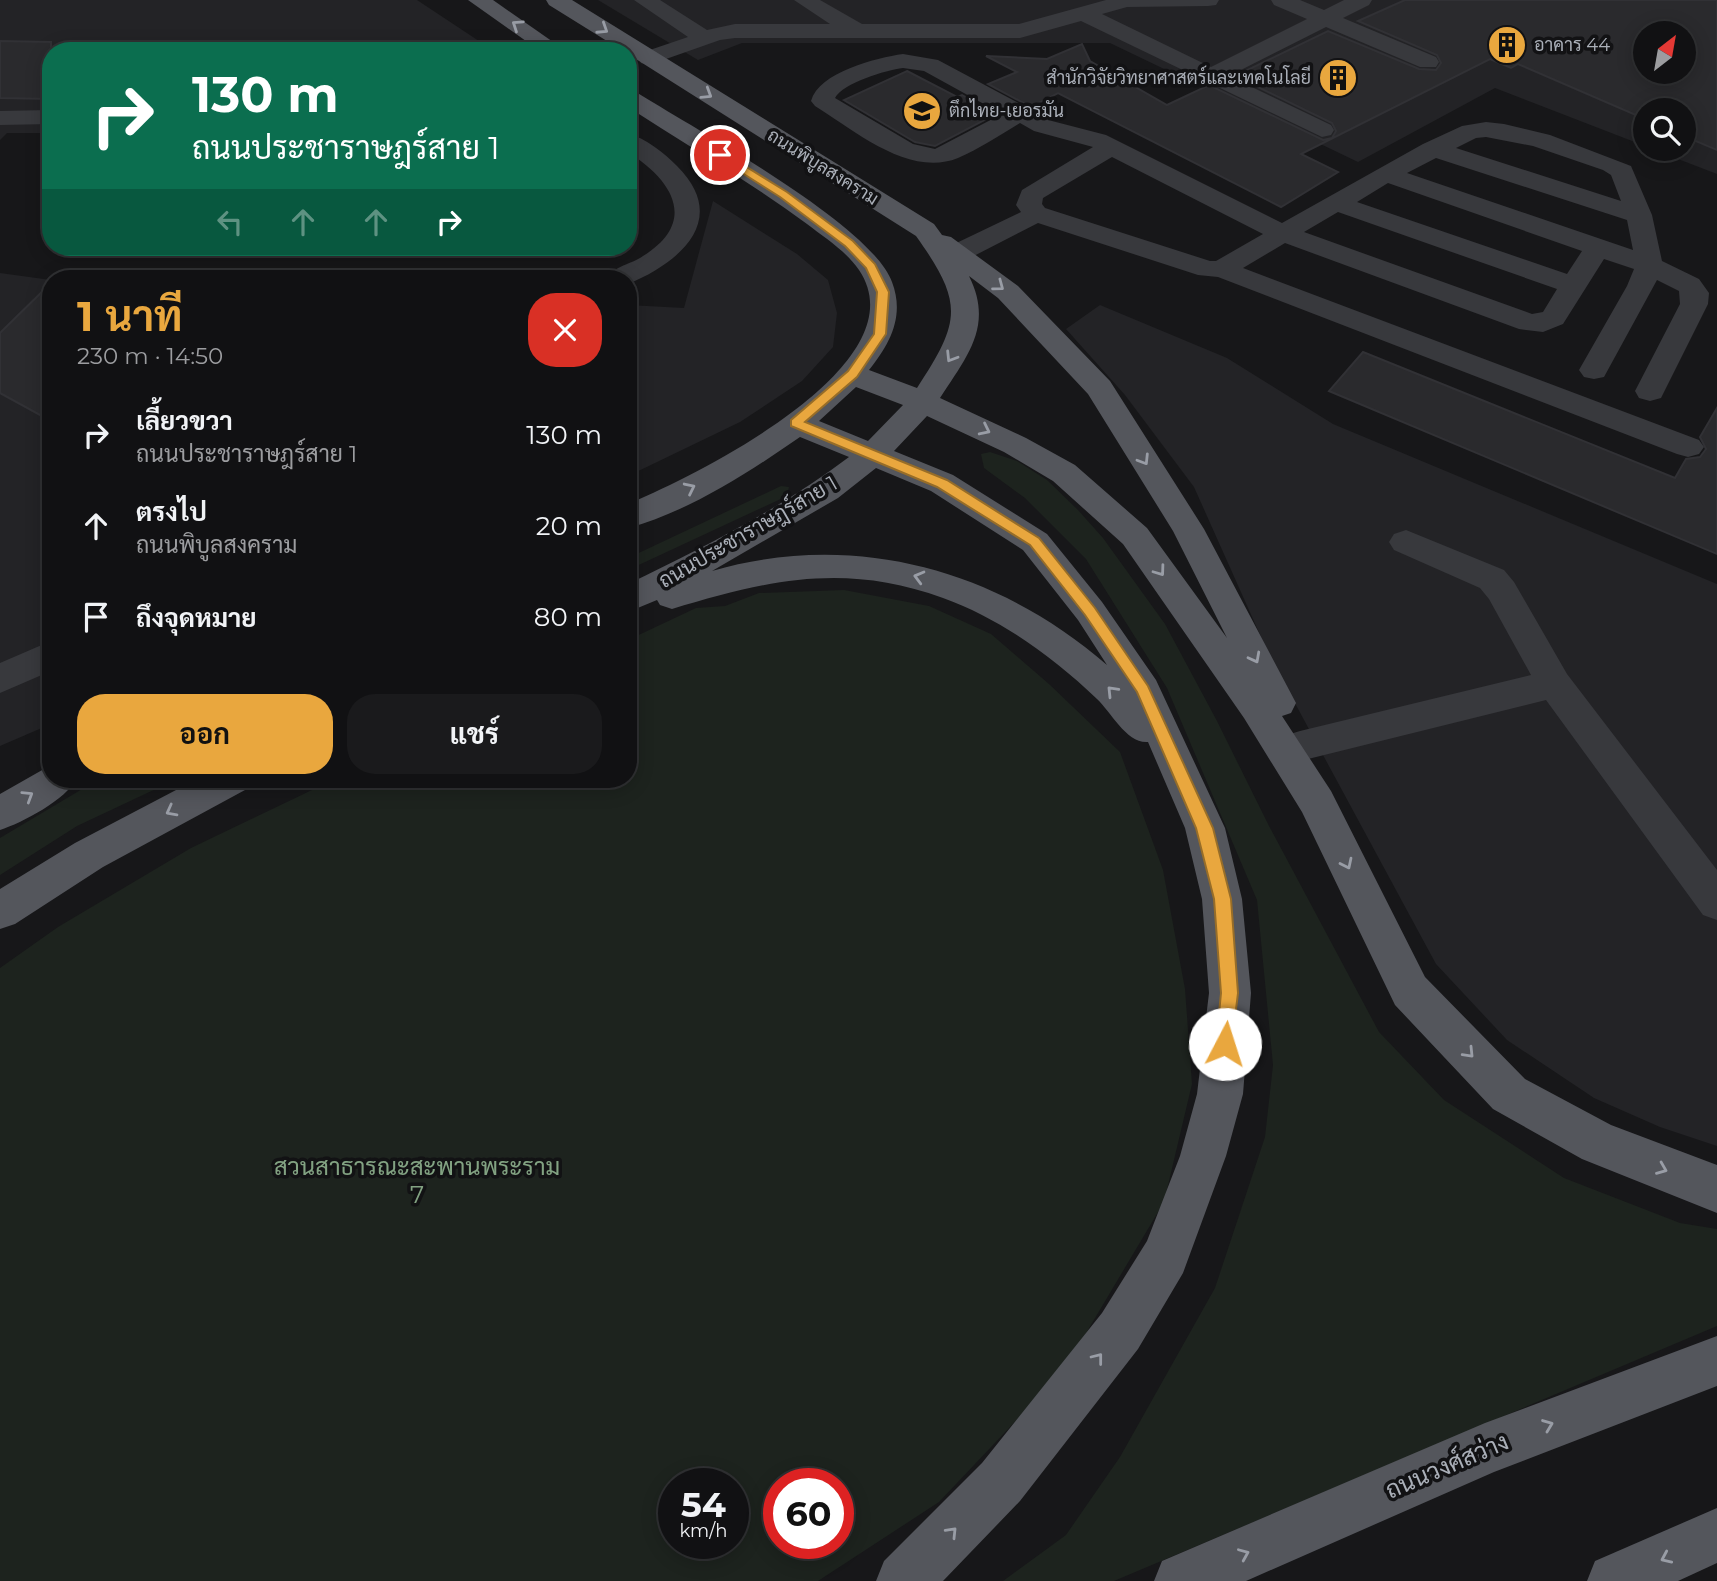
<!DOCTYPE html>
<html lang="th">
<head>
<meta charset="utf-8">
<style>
  :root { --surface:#111113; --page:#1a1a1c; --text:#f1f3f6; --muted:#9c9da0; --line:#303133; --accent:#e9a73e }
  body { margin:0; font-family:Montserrat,Sarabun,sans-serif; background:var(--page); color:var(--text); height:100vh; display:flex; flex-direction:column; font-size:26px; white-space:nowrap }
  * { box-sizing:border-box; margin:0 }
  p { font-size:23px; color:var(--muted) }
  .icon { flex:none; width:38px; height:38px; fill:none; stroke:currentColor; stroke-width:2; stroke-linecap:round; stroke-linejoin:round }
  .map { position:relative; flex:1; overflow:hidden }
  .sheet { position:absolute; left:42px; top:270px; width:595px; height:518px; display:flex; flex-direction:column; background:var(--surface); border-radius:28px; box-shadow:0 4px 18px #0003,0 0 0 2px var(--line) }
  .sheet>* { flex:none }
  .banner { position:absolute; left:42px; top:42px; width:595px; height:214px; border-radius:28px; box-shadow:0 4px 18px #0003,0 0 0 2px var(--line); background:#0b6e4f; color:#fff; overflow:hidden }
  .needle { width:46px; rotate:31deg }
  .tools { position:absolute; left:1633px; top:21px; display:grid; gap:14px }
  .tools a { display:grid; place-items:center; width:63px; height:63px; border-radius:50%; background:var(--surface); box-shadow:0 4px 18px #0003,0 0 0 2px var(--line); font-size:35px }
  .speed { position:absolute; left:658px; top:1468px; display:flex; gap:14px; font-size:35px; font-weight:700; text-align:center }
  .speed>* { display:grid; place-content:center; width:91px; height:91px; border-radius:50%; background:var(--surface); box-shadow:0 4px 18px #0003,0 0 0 2px var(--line); line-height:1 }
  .speed small { font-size:18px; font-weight:400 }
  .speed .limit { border:10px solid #d22; background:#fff; color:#111 }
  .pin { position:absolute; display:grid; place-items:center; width:60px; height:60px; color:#fff; margin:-30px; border:4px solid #fff; border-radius:50%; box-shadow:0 2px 7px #0007 }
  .me { position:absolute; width:77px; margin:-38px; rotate:5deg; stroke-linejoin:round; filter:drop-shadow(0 0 5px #0008) }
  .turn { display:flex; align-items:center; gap:24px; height:147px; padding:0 35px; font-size:32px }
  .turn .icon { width:91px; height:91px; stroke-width:2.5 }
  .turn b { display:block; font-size:49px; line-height:60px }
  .lanes { display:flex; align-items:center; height:66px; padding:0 35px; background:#0003; justify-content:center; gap:35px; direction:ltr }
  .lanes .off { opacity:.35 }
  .round { display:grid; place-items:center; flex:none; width:74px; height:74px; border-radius:28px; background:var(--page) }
  .summary { display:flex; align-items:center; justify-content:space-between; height:119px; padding:0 35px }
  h1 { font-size:42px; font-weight:700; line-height:52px; color:var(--accent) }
  .primary-button { display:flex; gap:14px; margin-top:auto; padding:14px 35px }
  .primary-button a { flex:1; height:80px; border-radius:28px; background:var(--accent); color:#111; font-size:28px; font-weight:700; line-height:80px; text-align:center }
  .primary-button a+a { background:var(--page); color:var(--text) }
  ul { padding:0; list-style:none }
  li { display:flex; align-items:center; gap:21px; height:91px; padding:0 35px }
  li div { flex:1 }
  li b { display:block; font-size:26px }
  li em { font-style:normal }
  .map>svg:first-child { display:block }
  .built { fill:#232326; fill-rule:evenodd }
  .green { fill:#1d231e; fill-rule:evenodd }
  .building { fill:#2a2a2d; stroke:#313135; stroke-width:2; fill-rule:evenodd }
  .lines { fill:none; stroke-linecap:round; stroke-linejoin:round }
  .minor { fill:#38393d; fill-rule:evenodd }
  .major { fill:#54565c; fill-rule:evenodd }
  .oneway { stroke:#999da6 }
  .route { fill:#e9a73e; stroke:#976d28; stroke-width:2 }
  .labels { text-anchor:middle; stroke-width:7; stroke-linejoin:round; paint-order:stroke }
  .far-poi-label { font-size:18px; fill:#aaafb8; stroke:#121214; text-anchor:start }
  .far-street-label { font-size:18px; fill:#aaafb8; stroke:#121214 }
  .street-label { font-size:21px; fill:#aaafb8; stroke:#121214 }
  .near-park-label { font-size:24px; fill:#82a282; stroke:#121214 }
  .near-street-label { font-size:24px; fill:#aaafb8; stroke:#121214 }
</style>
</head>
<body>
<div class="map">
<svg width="1717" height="1581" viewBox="0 0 1717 1581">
  <rect width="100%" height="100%" fill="#171719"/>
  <!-- built -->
  <g class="built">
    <path d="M0,0h417l77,51h-443v82h-44l-7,7z"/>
    <path d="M598,0h1119v174l-65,-25h32v-39h-39v36l-150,-58 -137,74 -248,-119h-368l-44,17zM1645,33h39v39h-39z"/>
    <path d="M713,201l84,53 31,26 9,33 -4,34 -31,34 -62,41 -112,54v-171l56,3z"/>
    <path d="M0,273l51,7v444l-51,22z"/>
    <path d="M1100,305l127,53 106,66 384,160v562l-57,-19 -66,-29 -87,-58 -71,-76 -166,-307 -76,-170 -69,-92 -59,-66z"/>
  </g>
  <!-- green -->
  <g class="green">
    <path d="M990,452l27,9 30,19 31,30 25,28 62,86 52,97 52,105 110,206 65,68 120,78 116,45 37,6v97l-603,255h-111l63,-46 54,-78 95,-169 50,-151 8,-72 -16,-165 -90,-212 -81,-129 -61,-61 -41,-30 -3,-14z"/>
    <path d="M781,486l8,1 -2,9 -159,74v-12z"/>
    <path d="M844,590l85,16 62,28 58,50 71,68 43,118 22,119 7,95 -28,118 -85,143 -35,46 -105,111 -121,79h-818v-613l58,-41 133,-79 144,-69h293v-139l68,-32 29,-2 34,-13zM674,1484h59v60h-59zM779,1484h59v60h-59z"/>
    <path d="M99,779h78l-100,47 -77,49v-37z"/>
  </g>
  <!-- building -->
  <g class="building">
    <path d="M1405,0h312v150l-33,-14v-26h-39v9l-127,-55 -7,4 -21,-9 -189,95 37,18 -57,35 -223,-114 -27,14 -43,-23 29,-12 -31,-16 61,3 35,-15 8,17 77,44 42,-20 114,55 9,-2 4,-7 -4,-8 -97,-47 93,-45 91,38 17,1 5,-7 -4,-8 -79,-34zM1645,33h39v39h-39z"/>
    <path d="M0,41l51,1v57l-51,-1z"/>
    <path d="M907,71l50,26 5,-2 34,19 -61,32 -20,-4 -71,-42z"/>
    <path d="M51,283v138l-51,-28v-60z"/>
    <path d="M1363,352l312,126 11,-19 14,-2 6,-8 -6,-12 17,-29v146l-388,-163z"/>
  </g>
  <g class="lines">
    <!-- minor -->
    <g class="minor">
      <path d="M634,0h26l47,30 28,-6h95l-36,-24h26l42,24h157l87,-24h113l-3,5 -8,1 -81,1 -25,7 109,53 96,-48 -33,-14 -3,-5h29l24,10 20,-10h28l-3,5 -26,13 93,39 3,5 -3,5h-16l-94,-40 -97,49 102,49 3,5 -3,5 -9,2 -241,-116 -61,17h-285l-15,2 -71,25 -8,-2 -3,-5 3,-5 47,-16z"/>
      <path d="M903,54l35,6 114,61 54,14 176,88 141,-79 39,-18 24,-4 18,2 46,11 81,31 21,49 10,46 37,18 10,14 -1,11 -47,94 -11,3 -11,-3 -4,-7 45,-87 -1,-13 -22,-11 -53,97 -10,2 -10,-2 -5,-7 48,-84 7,-17 -30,-10 -41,65 -20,8 -24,-3 -234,-86 -42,25 456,172 5,7 -5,7 -11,3 -11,-3 -459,-177 -20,-2 -160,-52 -72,37 -10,2 -10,-2 -3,-6 3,-6 75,-36 -5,-7 6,-15 71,-43 -59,-16 -14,-8c-20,12 -41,26 -62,35 -49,20 -104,-28 -143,-52l-4,-5c8,-29 65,-43 92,-47zM903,68l21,3 78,43 -67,35 -22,-5 -78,-46c8,-15 51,-28 68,-30zM1486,137l47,9 70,24 8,5 10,26 -165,-53 20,-10zM1112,157l151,77 -47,27h-6l-165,-53 -3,-4 1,-6zM1436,158l191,62 6,30 -226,-77zM1388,183l194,68 -15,23 -210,-72zM1338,212l219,77 -14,23 -11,2 -228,-82z"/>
      <path d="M51,110v14l-51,1v-14z"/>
      <path d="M628,134c18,4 36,19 49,32 53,53 4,96 -49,118v-6h-22c8,-12 26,-14 37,-22 56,-35 29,-76 -15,-104z"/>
      <path d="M1406,530l98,40 10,12 53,92 150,196v50l-14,-5 -157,-215 -246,61 -13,-4 -6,-11 6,-11 13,-4 231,-56 -42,-76 -9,-11 -86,-38 -5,-8 5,-8z"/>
      <path d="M51,641v30l-51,22v-30z"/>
    </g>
    <!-- major -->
    <g class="major">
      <path d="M468,0h25l73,51h-26z"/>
      <path d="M546,0h26l362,224 8,11 9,2 67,49 92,95 94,148 92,174 -5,10 -9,3 49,75 94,186 100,102 86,46 106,40v48l-135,-54 -89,-50 -98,-104 -93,-193 -58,-94 -121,-174 -70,-63 -49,-29 -77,-36 -33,35 59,24 94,59 55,68 54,78 69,148 17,71 9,94 -8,101 -17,62 -43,117 -45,76 -118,152 -77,80h-67l8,-20 98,-98 120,-150 45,-72 33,-85 17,-62 12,-101 -7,-94 -17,-71 -37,-86c-21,2 -37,-30 -51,-43 -44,-42 -96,-80 -154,-101 -98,-36 -176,-18 -271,11l-12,-4 -3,-5 -29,12v-28c76,-37 154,-76 221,-127l-49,-20c-52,36 -110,74 -172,91v-24c65,-27 295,-139 231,-234 -13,-19 -34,-32 -52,-46 -57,-42 -119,-78 -179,-117v-17l8,2c57,36 235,132 256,190 13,34 -2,62 -23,88l48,18c44,-67 47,-85 -1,-152l-288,-182v-3h-5l-74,-46zM969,276l29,22 90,96 85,137 54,107 -80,-110 -72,-63 -49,-27 -86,-40c27,-42 54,-72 29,-122zM856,387l47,18 -35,36 -49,-20zM876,468l55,23 92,59 55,70 29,45c-110,-96 -254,-135 -395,-94l126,-73z"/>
      <path d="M51,765v14h25c-9,20 -54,44 -76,51v-36z"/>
      <path d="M197,779h53l-5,11 -142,77 -88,57 -15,5v-40l75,-46z"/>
      <path d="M1717,1336v50l-223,86 -248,109h-92l8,-20 323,-138z"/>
      <path d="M1717,1508v55l-39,18h-91l8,-20z"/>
    </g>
  </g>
  <!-- one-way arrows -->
  <defs><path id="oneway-chevron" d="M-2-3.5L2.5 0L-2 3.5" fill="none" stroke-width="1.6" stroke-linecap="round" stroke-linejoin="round" transform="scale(1.75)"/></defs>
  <g class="oneway">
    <use href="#oneway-chevron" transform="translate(517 25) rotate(-146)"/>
    <use href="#oneway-chevron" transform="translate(603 29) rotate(33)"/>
    <use href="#oneway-chevron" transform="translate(707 94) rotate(32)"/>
    <use href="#oneway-chevron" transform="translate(999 286) rotate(37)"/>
    <use href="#oneway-chevron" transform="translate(951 357) rotate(122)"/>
    <use href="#oneway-chevron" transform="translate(985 430) rotate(26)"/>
    <use href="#oneway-chevron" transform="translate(1144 460) rotate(58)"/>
    <use href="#oneway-chevron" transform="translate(690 488) rotate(-26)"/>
    <use href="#oneway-chevron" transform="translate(1160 571) rotate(54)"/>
    <use href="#oneway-chevron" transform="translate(919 577) rotate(-165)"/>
    <use href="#oneway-chevron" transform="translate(1255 658) rotate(62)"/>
    <use href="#oneway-chevron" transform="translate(1112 691) rotate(-134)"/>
    <use href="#oneway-chevron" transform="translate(28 796) rotate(-32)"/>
    <use href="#oneway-chevron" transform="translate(171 811) rotate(152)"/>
    <use href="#oneway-chevron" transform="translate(1347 864) rotate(64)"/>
    <use href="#oneway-chevron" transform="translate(1469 1053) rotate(46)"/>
    <use href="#oneway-chevron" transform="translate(1662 1169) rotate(22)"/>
    <use href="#oneway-chevron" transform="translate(1098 1358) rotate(-52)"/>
    <use href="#oneway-chevron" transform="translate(1548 1425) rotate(-21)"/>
    <use href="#oneway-chevron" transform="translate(952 1532) rotate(-46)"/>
    <use href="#oneway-chevron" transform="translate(1244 1554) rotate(-23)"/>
    <use href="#oneway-chevron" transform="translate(1666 1558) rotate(156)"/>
  </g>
  <!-- route -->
  <path class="route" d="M717,153h7l63,39 66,49 22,23 14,28 -3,42 -29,43 -52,45 142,58 92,58 56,70 53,78 65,142 18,71 7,94 -7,57 -6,2 -6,-2 -3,-6 5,-51 -7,-94 -18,-71 -59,-136 -52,-77 -55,-70 -93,-58 -146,-61v-6l57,-49 26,-37 3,-42 -11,-24 -21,-22 -65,-49 -63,-40z"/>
  <!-- icons -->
  <defs>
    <symbol id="building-disc" viewBox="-11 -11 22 22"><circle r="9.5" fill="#e9a73e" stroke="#121214"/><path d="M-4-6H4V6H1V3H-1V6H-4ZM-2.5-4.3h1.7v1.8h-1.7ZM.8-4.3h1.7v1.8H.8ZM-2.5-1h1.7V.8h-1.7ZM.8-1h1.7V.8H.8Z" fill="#111"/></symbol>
    <symbol id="university-disc" viewBox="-11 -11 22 22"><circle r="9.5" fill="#e9a73e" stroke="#121214"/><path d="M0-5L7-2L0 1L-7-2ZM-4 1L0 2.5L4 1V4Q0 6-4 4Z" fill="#111"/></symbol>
  </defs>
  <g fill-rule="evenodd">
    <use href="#building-disc" x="1485" y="23" width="44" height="44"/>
    <use href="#building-disc" x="1316" y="56" width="44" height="44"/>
    <use href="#university-disc" x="900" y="89" width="44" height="44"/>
  </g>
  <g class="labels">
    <!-- far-poi labels -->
    <g class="far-poi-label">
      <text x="1534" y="51">อาคาร 44</text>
      <text x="1311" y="84" text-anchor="end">สำนักวิจัยวิทยาศาสตร์และเทคโนโลยี</text>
      <text x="949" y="117">ตึกไทย-เยอรมัน</text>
    </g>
    <!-- far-street labels -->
    <g class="far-street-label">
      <text transform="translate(823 167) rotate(32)" y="6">ถนนพิบูลสงคราม</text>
    </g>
    <!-- street labels -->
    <g class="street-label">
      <text transform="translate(748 532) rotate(-30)" y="7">ถนนประชาราษฎร์สาย 1</text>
    </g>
    <!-- near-park labels -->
    <g class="near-park-label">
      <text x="417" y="1175">สวนสาธารณะสะพานพระราม<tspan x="417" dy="28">7</tspan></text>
    </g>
    <!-- near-street labels -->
    <g class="near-street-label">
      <text transform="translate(1447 1466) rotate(-23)" y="8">ถนนวงศ์สว่าง</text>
    </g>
  </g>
</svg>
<div class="tools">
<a><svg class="needle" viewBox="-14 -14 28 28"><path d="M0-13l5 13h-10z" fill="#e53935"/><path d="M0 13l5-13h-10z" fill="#9c9da0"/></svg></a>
<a><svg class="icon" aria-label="search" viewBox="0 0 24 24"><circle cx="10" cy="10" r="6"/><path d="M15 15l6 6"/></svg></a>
</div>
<div class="speed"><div>54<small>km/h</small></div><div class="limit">60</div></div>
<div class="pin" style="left:720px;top:155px;background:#d93025"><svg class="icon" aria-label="arrive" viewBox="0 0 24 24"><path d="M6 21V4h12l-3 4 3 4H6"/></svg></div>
<svg class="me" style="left:1225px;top:1044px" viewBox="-20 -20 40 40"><circle r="19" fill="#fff"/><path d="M0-13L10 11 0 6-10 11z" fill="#e9a73e"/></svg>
<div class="banner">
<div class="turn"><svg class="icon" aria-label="right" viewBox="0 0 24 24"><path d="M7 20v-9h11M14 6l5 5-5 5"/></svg><div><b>130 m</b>ถนนประชาราษฎร์สาย 1</div></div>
<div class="lanes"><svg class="icon off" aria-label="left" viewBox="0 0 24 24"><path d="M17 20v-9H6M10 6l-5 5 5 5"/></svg><svg class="icon off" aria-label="ahead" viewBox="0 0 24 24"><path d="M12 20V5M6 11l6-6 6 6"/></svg><svg class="icon off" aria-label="ahead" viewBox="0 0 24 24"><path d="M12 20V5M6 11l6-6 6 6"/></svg><svg class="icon" aria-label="right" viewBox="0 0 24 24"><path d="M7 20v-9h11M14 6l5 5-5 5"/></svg></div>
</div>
<section class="sheet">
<div class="summary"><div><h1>1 นาที</h1><p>230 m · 14:50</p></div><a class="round" style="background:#d93025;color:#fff"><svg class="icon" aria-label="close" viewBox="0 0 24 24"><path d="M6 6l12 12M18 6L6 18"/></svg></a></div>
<ul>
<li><svg class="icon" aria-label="right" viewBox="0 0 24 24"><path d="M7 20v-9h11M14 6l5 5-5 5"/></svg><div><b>เลี้ยวขวา</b><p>ถนนประชาราษฎร์สาย 1</p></div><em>130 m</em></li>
<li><svg class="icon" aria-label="ahead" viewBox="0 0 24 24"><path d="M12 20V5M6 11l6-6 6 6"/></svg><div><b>ตรงไป</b><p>ถนนพิบูลสงคราม</p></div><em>20 m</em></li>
<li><svg class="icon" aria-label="arrive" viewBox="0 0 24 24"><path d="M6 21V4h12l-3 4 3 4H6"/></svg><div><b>ถึงจุดหมาย</b></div><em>80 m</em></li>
</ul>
<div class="primary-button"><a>ออก</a><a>แชร์</a></div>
</section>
</div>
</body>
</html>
